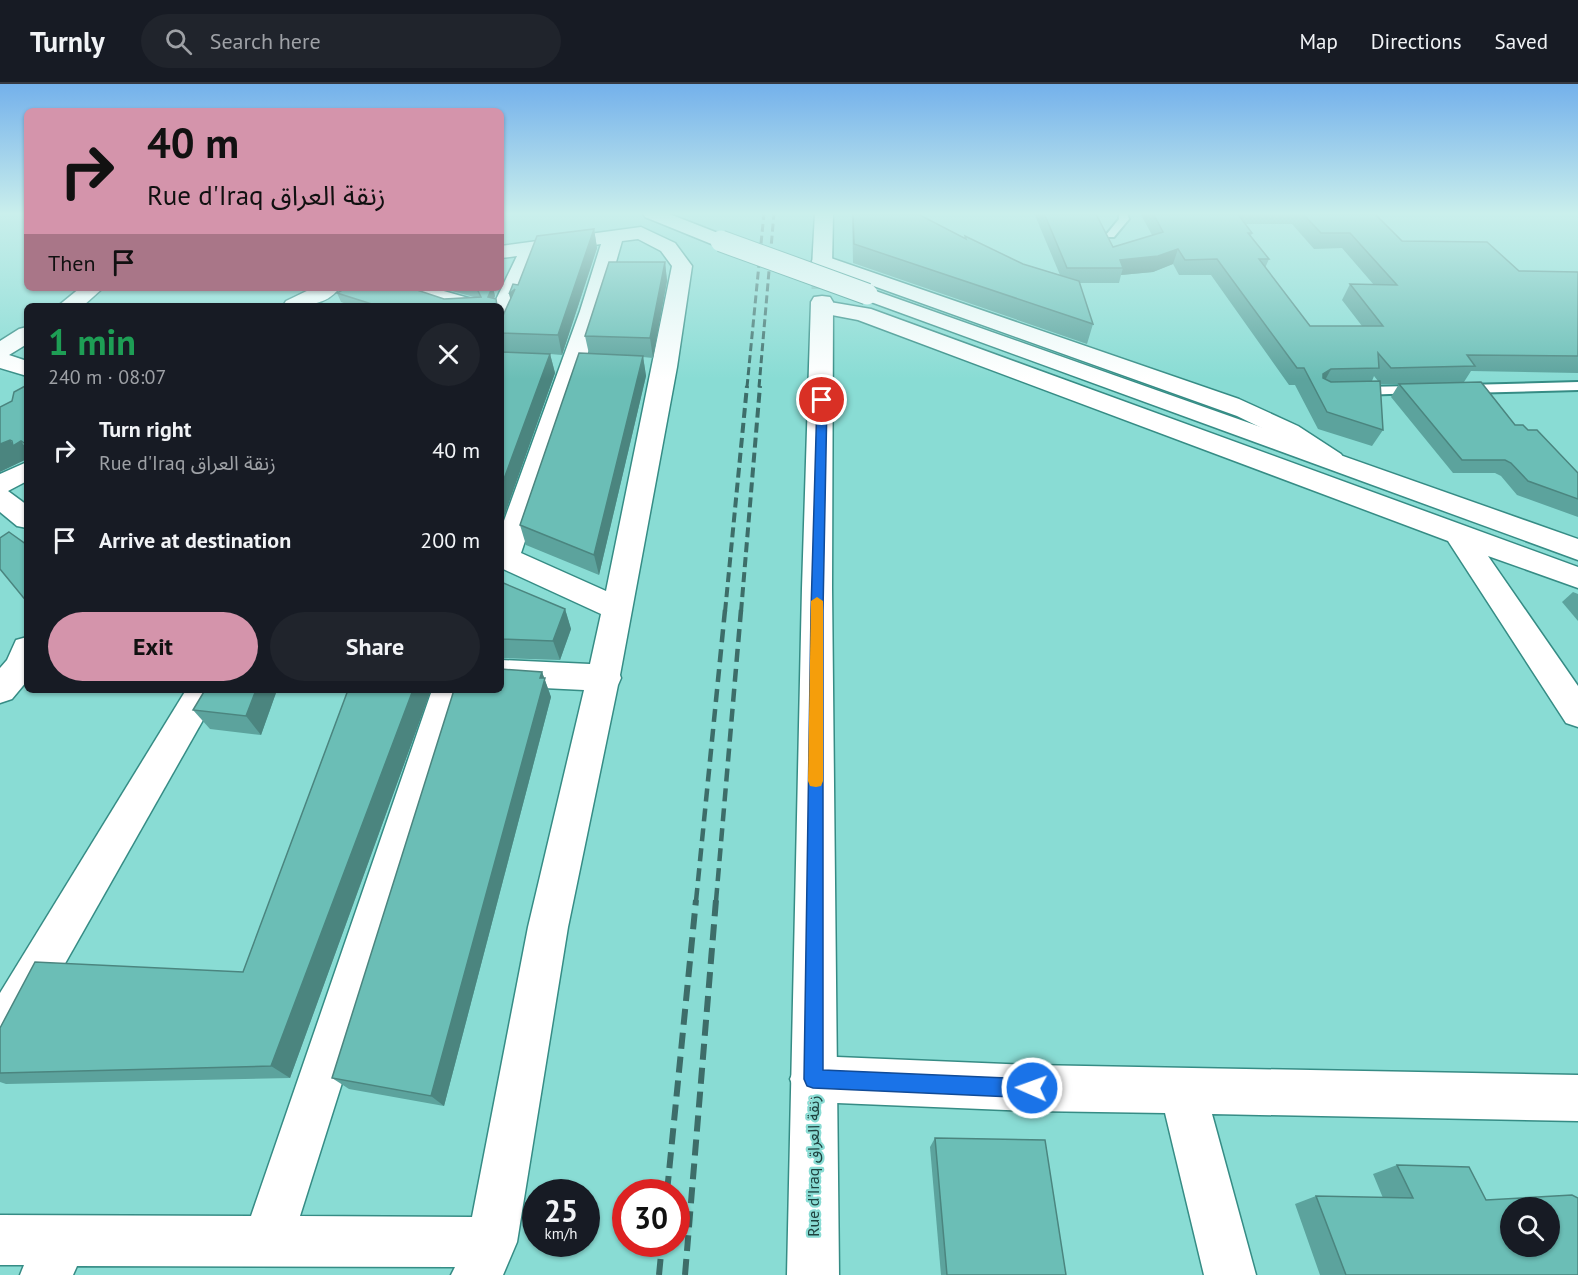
<!DOCTYPE html>
<html lang="en">
<head>
<meta charset="utf-8">
<style>
  :root { --surface:#171b24; --page:#20242c; --text:#f1f3f6; --muted:#9ea1a6; --line:#363941; --accent:#d494ab }
  body { margin:0; font-family:"PT Sans","Noto Sans Arabic",sans-serif; background:var(--page); color:var(--text); height:100vh; display:flex; flex-direction:column; font-size:22px; white-space:nowrap }
  * { box-sizing:border-box; margin:0 }
  p { font-size:20px; color:var(--muted) }
  .icon { flex:none; width:33px; height:33px; fill:none; stroke:currentColor; stroke-width:2; stroke-linecap:round; stroke-linejoin:round }
  .map { position:relative; flex:1; overflow:hidden }
  .drawer { position:absolute; left:24px; top:219px; width:480px; height:390px; display:flex; flex-direction:column; background:var(--surface); border-radius:9px; box-shadow:0 2px 4px #0004 }
  .drawer>* { flex:none }
  .hud { position:absolute; left:24px; top:24px; width:480px; height:183px; border-radius:9px; box-shadow:0 2px 4px #0004; background:#d494ab; color:#111; overflow:hidden }
  .fabs { position:absolute; left:1500px; top:1113px; display:grid; gap:12px }
  .fabs a { display:grid; place-items:center; width:60px; height:60px; border-radius:50%; background:var(--surface); box-shadow:0 2px 4px #0004; font-size:30px }
  .speed { position:absolute; left:522px; top:1095px; display:flex; gap:12px; font-size:30px; font-weight:700; text-align:center }
  .speed>* { display:grid; place-content:center; width:78px; height:78px; border-radius:50%; background:var(--surface); box-shadow:0 2px 4px #0004; line-height:1 }
  .speed small { font-size:15px; font-weight:400 }
  .speed .limit { border:9px solid #d22; background:#fff; color:#111 }
  .pin { position:absolute; display:grid; place-items:center; width:51px; height:51px; color:#fff; margin:-26px; border:3px solid #fff; border-radius:50%; box-shadow:0 2px 6px #0007 }
  .me { position:absolute; width:66px; margin:-33px; rotate:272deg; stroke-linejoin:round; filter:drop-shadow(0 0 4px #0008) }
  .turn { display:flex; align-items:center; gap:21px; height:126px; padding:0 24px; font-size:27px }
  .turn .icon { width:78px; height:78px; stroke-width:2.5 }
  .turn b { display:block; font-size:42px; line-height:51px }
  .then { display:flex; align-items:center; height:57px; padding:0 24px; background:#0003; gap:12px; font-size:22px }
  .round { display:grid; place-items:center; flex:none; width:63px; height:63px; border-radius:32px; background:var(--page) }
  .overview { display:flex; align-items:center; justify-content:space-between; height:102px; padding:0 24px }
  h1 { font-size:36px; font-weight:800; line-height:45px; color:#1e9e55 }
  .action { display:flex; gap:12px; margin-top:auto; padding:12px 24px }
  .action a { flex:1; height:69px; border-radius:36px; background:var(--accent); color:#111; font-size:24px; font-weight:800; line-height:69px; text-align:center }
  .action a+a { background:var(--page); color:var(--text) }
  ul { padding:0; list-style:none }
  li { display:flex; align-items:center; gap:18px; height:90px; padding:0 24px }
  li div { flex:1 }
  li b { display:block; font-size:22px }
  li em { font-style:normal }
  header { display:flex; align-items:center; gap:36px; box-sizing:border-box; height:84px; padding:0 30px; background:var(--surface); border-bottom:2px solid var(--line) }
  header strong { font-size:28px }
  nav { display:flex; gap:33px; margin-inline-start:auto; font-size:21px }
  .search { width:420px; height:54px; background:var(--page); display:flex; align-items:center; gap:15px; box-sizing:border-box; padding:0 21px; border-radius:33px; color:var(--muted); font-size:22px }
  .map>svg:first-child { display:block }
  .lines { fill:none; stroke-linecap:round; stroke-linejoin:round }
  .secondary-tunnel { stroke:#74bdb6; stroke-width:21; stroke-dasharray:21 10; stroke-linecap:butt }
  .lane-casing { stroke:#368c85; stroke-width:4 }
  .street-casing { stroke:#368c85; stroke-width:3 }
  .secondary-casing { stroke:#368c85; stroke-width:3 }
  .lane { fill:#fff; fill-rule:evenodd }
  .street { fill:#fff; fill-rule:evenodd }
  .secondary { fill:#fff; fill-rule:evenodd }
  .rail-far3 { stroke:#3d6d69; stroke-width:3; stroke-dasharray:8 4; stroke-linecap:butt }
  .rail-far2 { stroke:#3d6d69; stroke-width:4; stroke-dasharray:10 5; stroke-linecap:butt }
  .rail-far1 { stroke:#3d6d69; stroke-width:4.5; stroke-dasharray:13 7; stroke-linecap:butt }
  .rail { stroke:#3d6d69; stroke-width:6; stroke-dasharray:16 8; stroke-linecap:butt }
  .secondary-bridge-casing { stroke:#368c85; stroke-width:23; stroke-linecap:butt }
  .secondary-bridge { stroke:#fff; stroke-width:21 }
  .wall { fill:#5ca39d; fill-rule:evenodd }
  .shaded-wall { fill:#4b857f }
  .building { fill:#6bbeb6; stroke:#4b857f; stroke-width:1.5; fill-rule:evenodd }
  .route { fill:#1a73e8; stroke:#114b97; stroke-width:1.5 }
  .slow { fill:#f59e0b }
  .labels { text-anchor:middle; stroke-width:4.5; stroke-linejoin:round; paint-order:stroke }
  .street-label { font-size:16px; fill:#1f423f; stroke:#89dcd4 }
</style>
</head>
<body>
<header>
<strong>Turnly</strong>
<div class="search"><svg class="icon" aria-label="search" viewBox="0 0 24 24"><circle cx="10" cy="10" r="6"/><path d="M15 15l6 6"/></svg>Search here</div>
<nav><a>Map</a><a>Directions</a><a>Saved</a></nav>
</header>
<div class="map">
<svg width="1578" height="1191" viewBox="0 0 1578 1191">
  <rect width="100%" height="100%" fill="#89dcd4"/>
  <g class="lines">
    <!-- secondary-tunnel -->
    <path class="secondary-tunnel" d="M822,184v34"/>
    <defs>
      <g id="lane">
        <path d="M1119,129h8l2,6 -15,18h-6l-2,-2 13,-16z"/>
        <path d="M1578,298v8l-113,3 -6,-4 6,-4z"/>
        <path d="M1415,302l4,1v6l-59,2 -6,-4 6,-4z"/>
      </g>
      <g id="street">
        <path d="M641,143l34,16 17,23 -15,101 -57,308 1,3 -3,7 -50,242 -51,315 -14,33h-52l4,-8 -378,-1 -4,9h-53l4,-10h-24v-50l251,1 181,-526h34l-166,526 172,1 56,-290 56,-237 -83,-4v-26l89,4 11,-50 -100,-46v-39l79,-218 21,-67 -63,9 -26,59 -3,5 -8,1v-12h-8l24,-50 -16,2v-12zM638,155l23,12 11,15 -66,325 -85,-38 81,-242 20,-70z"/>
        <path d="M822,171l417,144 59,27 43,28 4,6 -4,6 -9,2 -9,-2 -43,-29 -43,-21 -422,-151 -3,-4 3,-4z"/>
        <path d="M80,204h23l-20,18h-25z"/>
        <path d="M313,204h26c-12,18 -37,18 -56,18l3,-5z"/>
        <path d="M401,204h32l46,13 3,5h-34l-44,-14z"/>
        <path d="M824,217l47,8 707,258v21l-90,-32 90,130v41l-12,-4 -118,-182 -590,-221 -42,-8 -3,-5 3,-5z"/>
        <path d="M27,243v17l-18,11 18,6v15l-27,-8v-27l19,-12z"/>
        <path d="M27,378v19l-19,10 19,14v23l-10,-2 -17,-14v-38z"/>
        <path d="M27,553v44l-15,18 -12,4v-35l7,-8 9,-20z"/>
        <path d="M186,606h34l-204,360 -16,6v-63z"/>
        <path d="M813,972l219,9 546,10v46l-366,-7 44,161h-52l-39,-162 -133,-2 -219,-9 -16,-7 -7,-16 7,-16z"/>
      </g>
      <g id="secondary">
        <path d="M643,129h24l61,24 3,4 -3,4h-14l-69,-28z"/>
        <path d="M815,129h18l-1,55 -3,4h-14l-3,-4z"/>
        <path d="M867,204l711,251v21l-718,-262 -4,-4 4,-4z"/>
        <path d="M822,212l8,1 3,5 -1,286 7,687h-52l15,-687 9,-286 3,-5z"/>
      </g>
    </defs>
    <!-- lane casing -->
    <use href="#lane" class="lane-casing"/>
    <!-- street casing -->
    <use href="#street" class="street-casing"/>
    <!-- secondary casing -->
    <use href="#secondary" class="secondary-casing"/>
    <!-- lane -->
    <use href="#lane" class="lane"/>
    <!-- street -->
    <use href="#street" class="street"/>
    <!-- secondary -->
    <use href="#secondary" class="secondary"/>
    <!-- rail-far3 -->
    <g class="rail-far3">
      <path d="M747,303l17,-174"/>
      <path d="M759,303l15,-174"/>
    </g>
    <!-- rail-far2 -->
    <g class="rail-far2">
      <path d="M725,528l22,-226"/>
      <path d="M741,528l19,-226"/>
    </g>
    <!-- rail-far1 -->
    <g class="rail-far1">
      <path d="M696,817l29,-291"/>
      <path d="M716,817l25,-291"/>
    </g>
    <!-- rail -->
    <g class="rail">
      <path d="M667,1108l29,-292"/>
      <path d="M659,1191l3,-31"/>
      <path d="M685,1191l31,-375"/>
    </g>
    <defs>
      <path id="secondary-bridge" d="M721,157l146,53"/>
    </defs>
    <!-- secondary-bridge casing -->
    <use href="#secondary-bridge" class="secondary-bridge-casing"/>
    <!-- secondary-bridge -->
    <use href="#secondary-bridge" class="secondary-bridge"/>
  </g>
  <!-- wall -->
  <g class="wall">
    <path d="M852,129h64l49,25v-2l58,28 37,11 -26,-62h44l35,34 39,-12 -12,-22h234l28,28 117,30 59,1v101l-107,-2 -7,11 51,43 13,5 50,43v44l-61,-22 -16,-19 -6,-3h-42l-62,-76 8,-13h-18l-1,-1 3,47 -11,16 -54,-17 -23,-44h-6l-78,-110h-32l-6,-11 -20,8 -32,3 -2,8h-40l14,41 -6,20 -234,-81zM1246,140h46l22,25 28,-1 32,37 -24,-1 -8,16 20,26h-52l-45,-58 4,-9 -18,-23 1,-3zM1374,292l4,5h-6z"/>
    <path d="M594,145l3,19 -35,107 -12,-1 5,19 -54,152v-215l2,5 15,-30z"/>
    <path d="M665,178l2,19 -14,77 -10,-1 3,19 -47,199 -73,-30 -6,-20 69,-171 -4,-18z"/>
    <path d="M441,204h52l2,8 -1,2 4,8h-146l-11,-4 -4,-9 107,6 30,-2z"/>
    <path d="M501,498l64,27 6,20 -11,31 -59,-2z"/>
    <path d="M1573,508l5,2v27l-16,-19z"/>
    <path d="M542,588l9,25 -107,409 -95,-17 -17,-11z"/>
    <path d="M277,606l-16,45 -51,-6 -17,-19z"/>
    <path d="M348,606h83l-141,388 -284,6 -6,-2v-54l243,-56z"/>
    <path d="M935,1054l131,137h-125l-11,-128z"/>
    <path d="M1397,1081l89,35 92,75h-258l-25,-71 21,-8 67,2 -10,-24z"/>
  </g>
  <!-- shaded-wall -->
  <g class="shaded-wall">
    <path d="M594,145l3,19 -35,107 -4,-20z"/>
    <path d="M1178,165l-5,15 -20,8 -32,3 2,-7 -3,-8z"/>
    <path d="M665,178l2,19 -14,77 -3,-20z"/>
    <path d="M492,204h1l2,8 -4,10 -3,-9z"/>
    <path d="M515,205l-1,24 -5,-19z"/>
    <path d="M550,270l5,19 -54,152v-38z"/>
    <path d="M643,272l3,20 -47,199 -5,-20z"/>
    <path d="M1331,285l-9,17 1,-12z"/>
    <path d="M10,356l4,5 7,-4 6,8v14l-2,-3 -25,12v-28z"/>
    <path d="M565,525l6,20 -11,31 -7,-19z"/>
    <path d="M542,588l9,25 -107,409 -13,-10z"/>
    <path d="M256,606h21l-16,45 -15,-19z"/>
    <path d="M413,606h18l-141,388 -19,-12z"/>
  </g>
  <!-- building -->
  <g class="building">
    <path d="M853,129h63l50,26 -1,-3 58,28 56,17 14,43 -239,-80z"/>
    <path d="M1044,129h34l1,1h17l17,33 50,-15 -10,-19h84l15,20h-4l21,26h-10l51,67h73l-33,-42 47,1 -47,-52h-29l-19,-20h72l28,28 85,1 32,29 59,1v84l-111,-1 8,11 -84,2 -13,-15 1,15 -48,1 -8,5v4l8,4 49,-1 3,49 -56,-18 -23,-44h-7l-80,-109 -32,1 -7,-11 -20,7 -38,4 3,8h-56z"/>
    <path d="M594,145l-36,106 -57,-2v-13l14,-31 -6,5 4,-10 5,1 19,-49z"/>
    <path d="M609,178h56l-15,76 -65,-2z"/>
    <path d="M346,204h65l33,11 37,-2 -4,-8 -5,-1h20l-4,9 8,2 1,7h-119l-41,-13z"/>
    <path d="M501,268l49,2 -49,133z"/>
    <path d="M579,269l64,3 -49,199 -74,-30z"/>
    <path d="M1481,298l34,43h8l5,5h9l41,43v26l-50,-18 -17,-18 -6,-3h-43l-63,-76z"/>
    <path d="M27,301v60l-6,-4 -8,5 -1,-5 -2,-1 -10,4v-37l12,-6 2,-9z"/>
    <path d="M9,448l18,13v57l-27,-33v-31z"/>
    <path d="M501,498l64,27 -12,32 -52,-2z"/>
    <path d="M501,585l41,3 -2,6h5l-114,418 -99,-18 122,-388h47z"/>
    <path d="M205,606h51l-10,26 -53,-6z"/>
    <path d="M348,606h65l-142,376 -271,7v-45l35,-66 208,10z"/>
    <path d="M935,1054l110,2 21,135h-119z"/>
    <path d="M1397,1081l72,2 17,33 86,-5 6,3v77h-232l-30,-79 97,2zM1510,1124h40v38h-40z"/>
  </g>
  <!-- sky -->
  <linearGradient id="sky" x2="0" y2="1"><stop stop-color="#74b1eb"/><stop offset="0.44" stop-color="#caefec"/><stop offset="1" stop-color="#caefec" stop-opacity="0"/></linearGradient>
  <rect width="1578" height="295" fill="url(#sky)"/>
  <!-- route -->
  <path class="route" d="M822,313l5,3 -4,211v459l209,9 7,3 3,6 -3,7 -7,3 -219,-10 -6,-2 -3,-7 7,-468 6,-211z"/>
  <!-- slow -->
  <path class="slow" d="M817,513l6,4v180l-2,5 -5,1 -6,-1 -2,-5 3,-180z"/>
  <g class="labels">
    <!-- street labels -->
    <g class="street-label">
      <text transform="translate(813 1082) rotate(-90)" y="6">Rue d'Iraq زنقة العراق</text>
    </g>
  </g>
</svg>
<div class="fabs">
<a><svg class="icon" aria-label="search" viewBox="0 0 24 24"><circle cx="10" cy="10" r="6"/><path d="M15 15l6 6"/></svg></a>
</div>
<div class="speed"><div>25<small>km/h</small></div><div class="limit">30</div></div>
<div class="pin" style="left:822px;top:316px;background:#d93025"><svg class="icon" aria-label="arrive" viewBox="0 0 24 24"><path d="M6 21V4h12l-3 4 3 4H6"/></svg></div>
<svg class="me" style="left:1032px;top:1004px" viewBox="-20 -20 40 40"><circle r="17" fill="#1a73e8" stroke="#fff" stroke-width="3"/><path d="M0-11L8 9 0 5-8 9z" fill="#fff"/></svg>
<div class="hud">
<div class="turn"><svg class="icon" aria-label="right" viewBox="0 0 24 24"><path d="M7 20v-9h11M14 6l5 5-5 5"/></svg><div><b>40 m</b>Rue d'Iraq زنقة العراق</div></div>
<div class="then">Then<svg class="icon" aria-label="arrive" viewBox="0 0 24 24"><path d="M6 21V4h12l-3 4 3 4H6"/></svg></div>
</div>
<section class="drawer">
<div class="overview"><div><h1>1 min</h1><p>240 m · 08:07</p></div><a class="round"><svg class="icon" aria-label="close" viewBox="0 0 24 24"><path d="M6 6l12 12M18 6L6 18"/></svg></a></div>
<ul>
<li><svg class="icon" aria-label="right" viewBox="0 0 24 24"><path d="M7 20v-9h11M14 6l5 5-5 5"/></svg><div><b>Turn right</b><p>Rue d'Iraq زنقة العراق</p></div><em>40 m</em></li>
<li><svg class="icon" aria-label="arrive" viewBox="0 0 24 24"><path d="M6 21V4h12l-3 4 3 4H6"/></svg><div><b>Arrive at destination</b></div><em>200 m</em></li>
</ul>
<div class="action"><a>Exit</a><a>Share</a></div>
</section>
</div>
</body>
</html>
